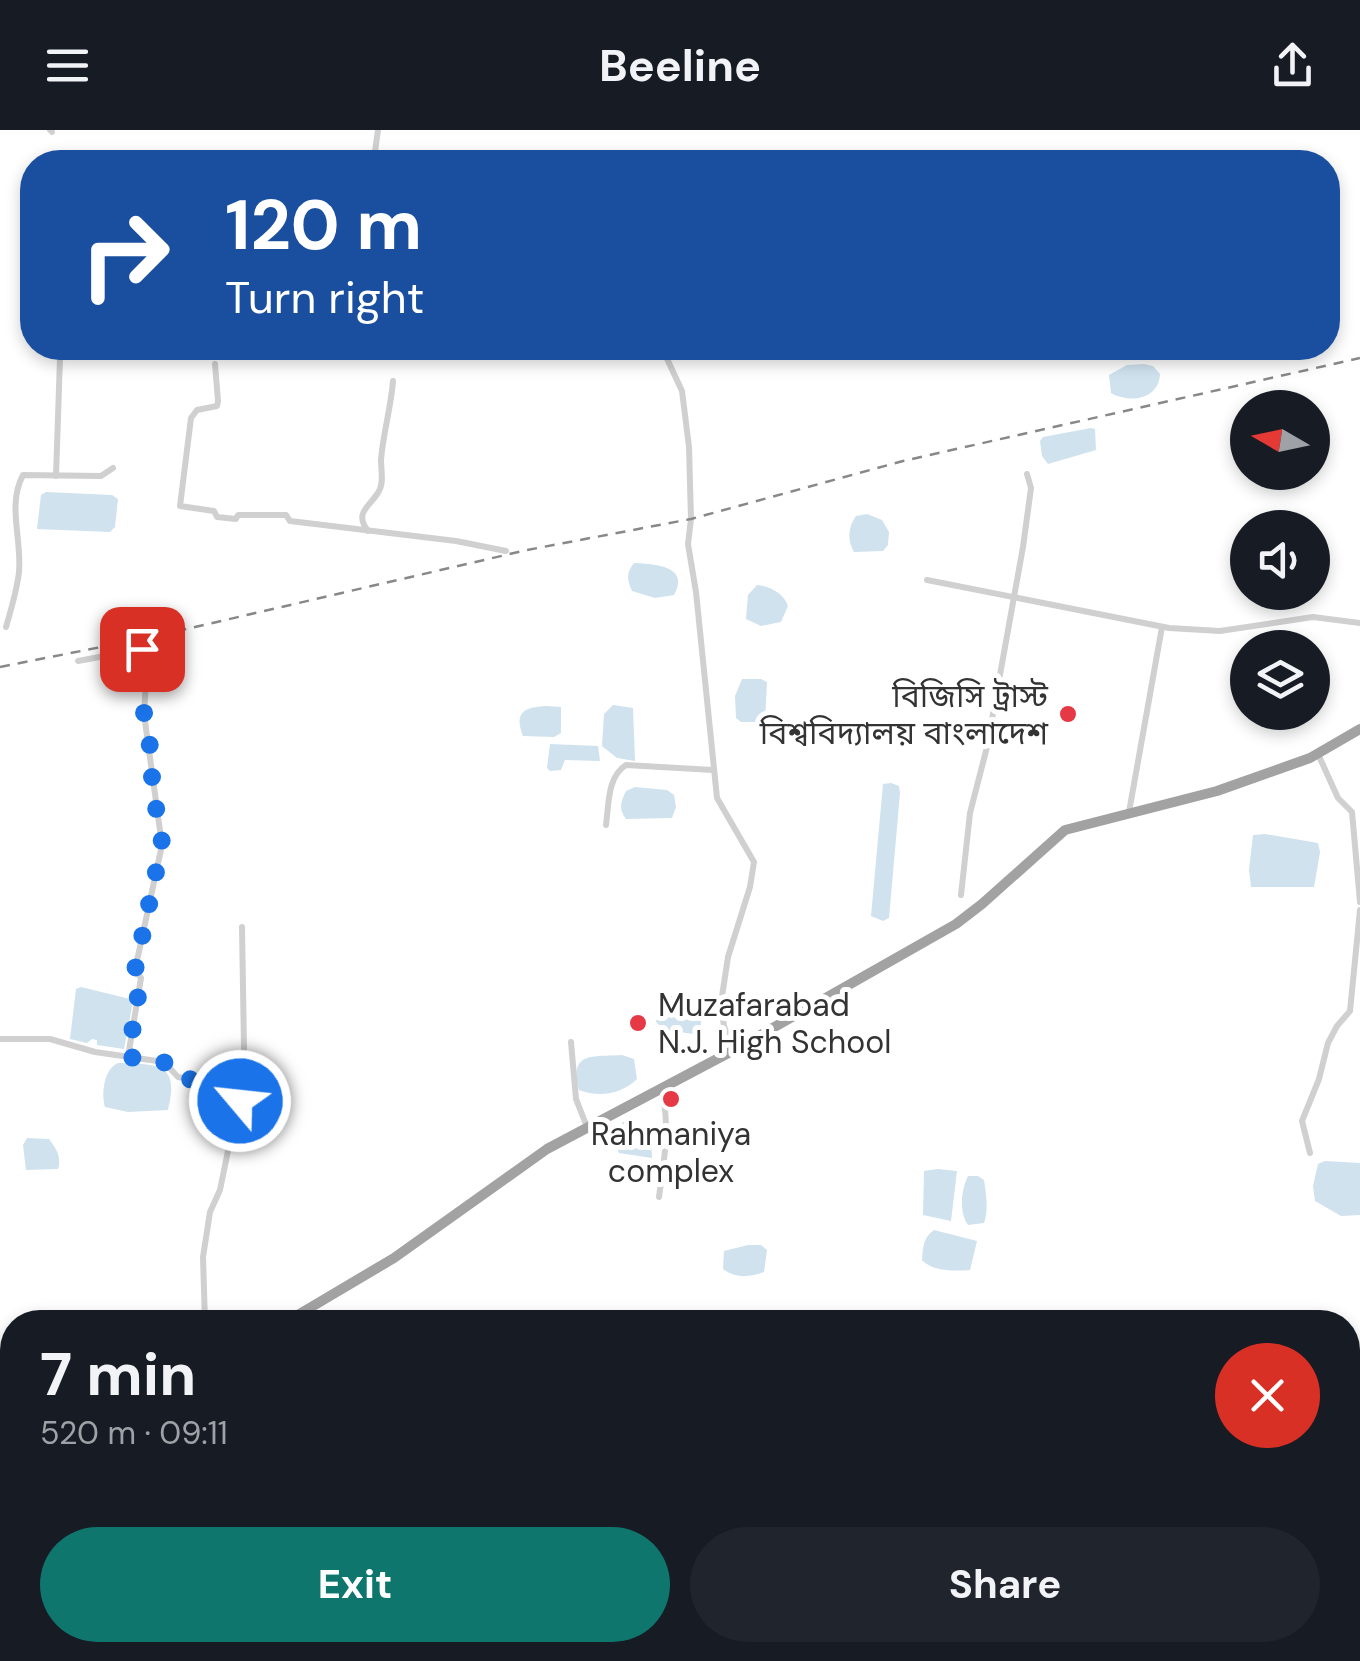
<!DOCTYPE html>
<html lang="en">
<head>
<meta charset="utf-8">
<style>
  :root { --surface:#171b24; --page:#20242c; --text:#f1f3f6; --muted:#9ea1a6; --accent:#0f766e }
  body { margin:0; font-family:"DM Sans","Noto Sans Bengali",sans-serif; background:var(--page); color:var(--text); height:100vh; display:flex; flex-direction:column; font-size:38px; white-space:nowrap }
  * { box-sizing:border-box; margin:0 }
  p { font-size:32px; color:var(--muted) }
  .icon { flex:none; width:55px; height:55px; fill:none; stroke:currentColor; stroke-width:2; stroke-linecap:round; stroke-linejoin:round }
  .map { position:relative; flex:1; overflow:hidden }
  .side { position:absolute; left:0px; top:1180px; width:1360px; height:352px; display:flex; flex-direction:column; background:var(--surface); border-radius:40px 40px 0 0; box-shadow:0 5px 15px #0003 }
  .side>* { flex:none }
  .banner { position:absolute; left:20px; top:20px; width:1320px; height:210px; border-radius:40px; box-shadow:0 5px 15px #0003; background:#1a4fa0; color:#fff; overflow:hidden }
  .needle { width:65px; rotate:279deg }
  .tools { position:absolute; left:1230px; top:260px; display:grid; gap:20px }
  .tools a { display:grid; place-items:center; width:100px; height:100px; border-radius:50%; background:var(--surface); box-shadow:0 5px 15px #0003; font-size:50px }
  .pin { position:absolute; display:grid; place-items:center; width:85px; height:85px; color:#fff; margin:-42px; border-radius:20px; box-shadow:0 5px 15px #0006 }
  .me { position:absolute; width:110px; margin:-55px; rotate:298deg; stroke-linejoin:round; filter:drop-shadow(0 0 8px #0008) }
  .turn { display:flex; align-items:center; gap:35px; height:210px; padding:0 40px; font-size:45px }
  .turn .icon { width:130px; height:130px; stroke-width:2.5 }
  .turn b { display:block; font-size:70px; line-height:85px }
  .round { display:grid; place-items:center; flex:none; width:105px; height:105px; border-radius:52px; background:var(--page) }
  .head { display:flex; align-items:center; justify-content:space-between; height:170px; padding:0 40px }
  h1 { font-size:60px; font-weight:700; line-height:75px }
  .action { display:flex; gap:20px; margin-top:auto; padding:20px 40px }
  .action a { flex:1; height:115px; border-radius:60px; background:var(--accent); color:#fff; font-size:40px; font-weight:700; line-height:115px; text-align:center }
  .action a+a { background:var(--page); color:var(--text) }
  header { display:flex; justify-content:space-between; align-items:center; height:130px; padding:0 40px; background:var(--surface); font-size:45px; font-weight:700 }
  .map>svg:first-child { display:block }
  .water { fill:#cfe2ee }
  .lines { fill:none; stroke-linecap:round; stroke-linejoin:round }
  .minor { stroke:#d0d0d0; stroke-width:6 }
  .trunk { stroke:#a2a2a2; stroke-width:10 }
  .rail { stroke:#888; stroke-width:2.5; stroke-dasharray:10 8; stroke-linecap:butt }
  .route { stroke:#1a73e8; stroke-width:18; stroke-dasharray:0 32.4 }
  .poi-dot { fill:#e63946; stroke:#fff; stroke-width:4 }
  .labels { text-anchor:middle; stroke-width:10; stroke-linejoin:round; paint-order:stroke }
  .poi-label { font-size:32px; fill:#333; stroke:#fff; text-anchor:end }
</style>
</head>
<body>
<header><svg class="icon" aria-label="menu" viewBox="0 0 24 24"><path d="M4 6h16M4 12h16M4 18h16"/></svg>Beeline<svg class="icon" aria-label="share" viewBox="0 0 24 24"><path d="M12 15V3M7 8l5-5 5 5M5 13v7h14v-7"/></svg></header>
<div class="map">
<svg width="1360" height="1531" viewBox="0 0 1360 1531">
  <rect width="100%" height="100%" fill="#fff"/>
  <!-- water -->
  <g class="water">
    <path d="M1144,234l9,2 7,8c-1,25 -30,30 -49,19l-2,-18 18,-10z"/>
    <path d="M1091,298l4,1 1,21 -48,14 -6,-8 -2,-15 3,-4z"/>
    <path d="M46,362l66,3 6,4 -3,28 -5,5 -73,-3 4,-34z"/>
    <path d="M867,384l15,6 7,12 -1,13 -5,6 -29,1c-7,-12 -6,-25 2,-36z"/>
    <path d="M634,433c21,1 56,3 40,32l-19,3 -23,-7c-5,-11 -6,-18 2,-28z"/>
    <path d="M757,455c12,1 27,8 31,21l-7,16 -20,4 -15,-7 2,-24z"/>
    <path d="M742,549h19l6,3 -2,40h-24l-5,-4 -1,-22z"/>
    <path d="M613,575l20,3 2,53 -18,-3 -15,-12 2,-32z"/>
    <path d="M547,576l14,1v26l-7,4 -31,-1c-10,-25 3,-29 24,-30z"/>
    <path d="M550,614l48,2 2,15 -35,-1 -4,10 -11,1 -3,-3z"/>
    <path d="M891,653l8,3 1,7 -11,125 -6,3 -12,-5 12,-132z"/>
    <path d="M635,657l32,3 7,5 2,12 -4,11 -46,1c-8,-10 -5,-18 0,-28z"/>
    <path d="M1265,704l53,9 2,9 -6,35h-63l-2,-17 4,-35z"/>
    <path d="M81,857l49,12 2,8 -8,42 -27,-4v-5l-5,-1 -5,4 -17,-4 6,-50z"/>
    <path d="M671,866l14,2 18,12 -3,19 -6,5 -30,-4 -8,-8 7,-23z"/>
    <path d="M622,925l12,4 3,20c-15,15 -38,19 -58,11 -10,-39 13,-33 43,-35z"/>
    <path d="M118,933c41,1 62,1 50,47l-40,2 -23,-5c-4,-14 -1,-38 13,-44z"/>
    <path d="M623,992l19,4 9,6 1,26 -33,-5 -7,-13 2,-10z"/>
    <path d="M27,1008l22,1c7,9 13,19 9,30l-32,1 -3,-25z"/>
    <path d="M1325,1031l35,2v52l-19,1 -26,-15 -2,-15 5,-22z"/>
    <path d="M938,1039l19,2 -6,50 -28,-6 1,-44z"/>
    <path d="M968,1046h10l6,4c2,14 5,30 0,43l-16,2c-9,-13 -7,-35 0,-49z"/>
    <path d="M934,1100l43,11 -7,29c-15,1 -37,2 -48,-10 1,-13 1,-22 12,-30z"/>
    <path d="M748,1115h13l6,5 -3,22c-14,5 -28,7 -41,-3l1,-18z"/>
    <path d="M1360,1310v89l-12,-1v-69l7,-18z"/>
  </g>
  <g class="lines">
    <!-- minor -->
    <g class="minor">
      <path d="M50,0l2,2"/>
      <path d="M374,29l4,-29"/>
      <path d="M662,218l20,43 7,56 2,72 -3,25 8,48 21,206 37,64 -4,25 -22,70 -7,46 3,23 9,23"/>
      <path d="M215,234l3,37 -1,5 -20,4 -6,8 -11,88 34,5 3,6 19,2 2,-4h48l4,6 166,20 50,10"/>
      <path d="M56,346l4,-118 2,-5 39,1"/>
      <path d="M368,401c-15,-19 3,-25 11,-40 5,-8 2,-22 2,-31 2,-27 10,-52 12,-79"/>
      <path d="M927,450l242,48 51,3 93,-14 47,6"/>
      <path d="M6,497c5,-17 11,-37 13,-55 3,-33 -12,-67 4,-97l78,1 12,-8"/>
      <path d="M78,531l64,-12 5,16 -3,49 18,131 -27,125 6,8 -13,79"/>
      <path d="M1318,624l20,44 14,14 8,90"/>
      <path d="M1129,682l33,-185"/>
      <path d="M606,695c3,-21 1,-48 20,-60l87,5"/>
      <path d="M961,765l9,-82 17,-66 36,-200 8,-59 -4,-14"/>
      <path d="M0,909h50l45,13 69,10 14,15 47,8 15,7 -20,98 -10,22 -7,45 2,65"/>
      <path d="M571,912l5,57 11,28"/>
      <path d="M240,962l4,-44 -2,-121"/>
      <path d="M1310,1023l-8,-32 17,-42 9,-36 9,-17 13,-15 10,-101"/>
      <path d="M659,1067c5,-36 12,-73 2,-108"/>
    </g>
    <!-- trunk -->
    <g class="trunk">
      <path d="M286,1192l108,-64 153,-109 187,-99 222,-126 26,-20 83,-74 152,-39 93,-33 50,-29"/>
      <path d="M0,1340l12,-3"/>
    </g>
    <!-- rail -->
    <path class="rail" d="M0,537l152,-30 375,-87 164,-31 212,-58 457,-103"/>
  </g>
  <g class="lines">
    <!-- route -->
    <path class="route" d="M142,519l5,16 -3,49 8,43v37l8,28 2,22 -27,126 6,8 -13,79 36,5 14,15 47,9 15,6v9"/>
  </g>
  <!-- markers -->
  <g class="poi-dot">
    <circle cx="1068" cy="584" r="10"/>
    <circle cx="638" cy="893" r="10"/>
    <circle cx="671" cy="969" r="10"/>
  </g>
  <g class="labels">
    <!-- poi labels -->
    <g class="poi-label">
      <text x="1048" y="577">বিজিসি ট্রাস্ট<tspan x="1048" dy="37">বিশ্ববিদ্যালয় বাংলাদেশ</tspan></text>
      <text x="658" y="886" text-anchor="start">Muzafarabad<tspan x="658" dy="37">N.J. High School</tspan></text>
      <text x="671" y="1015" text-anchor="middle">Rahmaniya<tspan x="671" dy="37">complex</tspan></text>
    </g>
  </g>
</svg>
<div class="tools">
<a><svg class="needle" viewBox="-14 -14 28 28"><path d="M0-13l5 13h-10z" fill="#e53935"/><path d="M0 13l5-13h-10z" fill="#9ea1a6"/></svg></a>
<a><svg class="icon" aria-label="sound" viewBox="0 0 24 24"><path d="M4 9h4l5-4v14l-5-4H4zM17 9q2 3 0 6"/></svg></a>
<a><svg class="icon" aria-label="layers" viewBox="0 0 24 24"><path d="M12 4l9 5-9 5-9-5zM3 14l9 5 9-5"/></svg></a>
</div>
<div class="pin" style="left:142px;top:519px;background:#d93025"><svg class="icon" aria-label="arrive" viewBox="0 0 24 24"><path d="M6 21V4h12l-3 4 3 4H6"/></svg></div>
<svg class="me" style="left:240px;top:971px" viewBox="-20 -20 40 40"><circle r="17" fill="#1a73e8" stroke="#fff" stroke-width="3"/><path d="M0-11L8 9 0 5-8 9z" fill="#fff"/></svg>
<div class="banner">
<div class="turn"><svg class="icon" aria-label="right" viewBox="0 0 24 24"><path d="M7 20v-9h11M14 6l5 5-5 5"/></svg><div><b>120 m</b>Turn right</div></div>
</div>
<section class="side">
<div class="head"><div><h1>7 min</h1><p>520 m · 09:11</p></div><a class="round" style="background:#d93025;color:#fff"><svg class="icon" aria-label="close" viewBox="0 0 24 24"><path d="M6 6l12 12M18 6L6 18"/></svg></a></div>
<div class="action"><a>Exit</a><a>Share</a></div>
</section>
</div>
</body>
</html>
